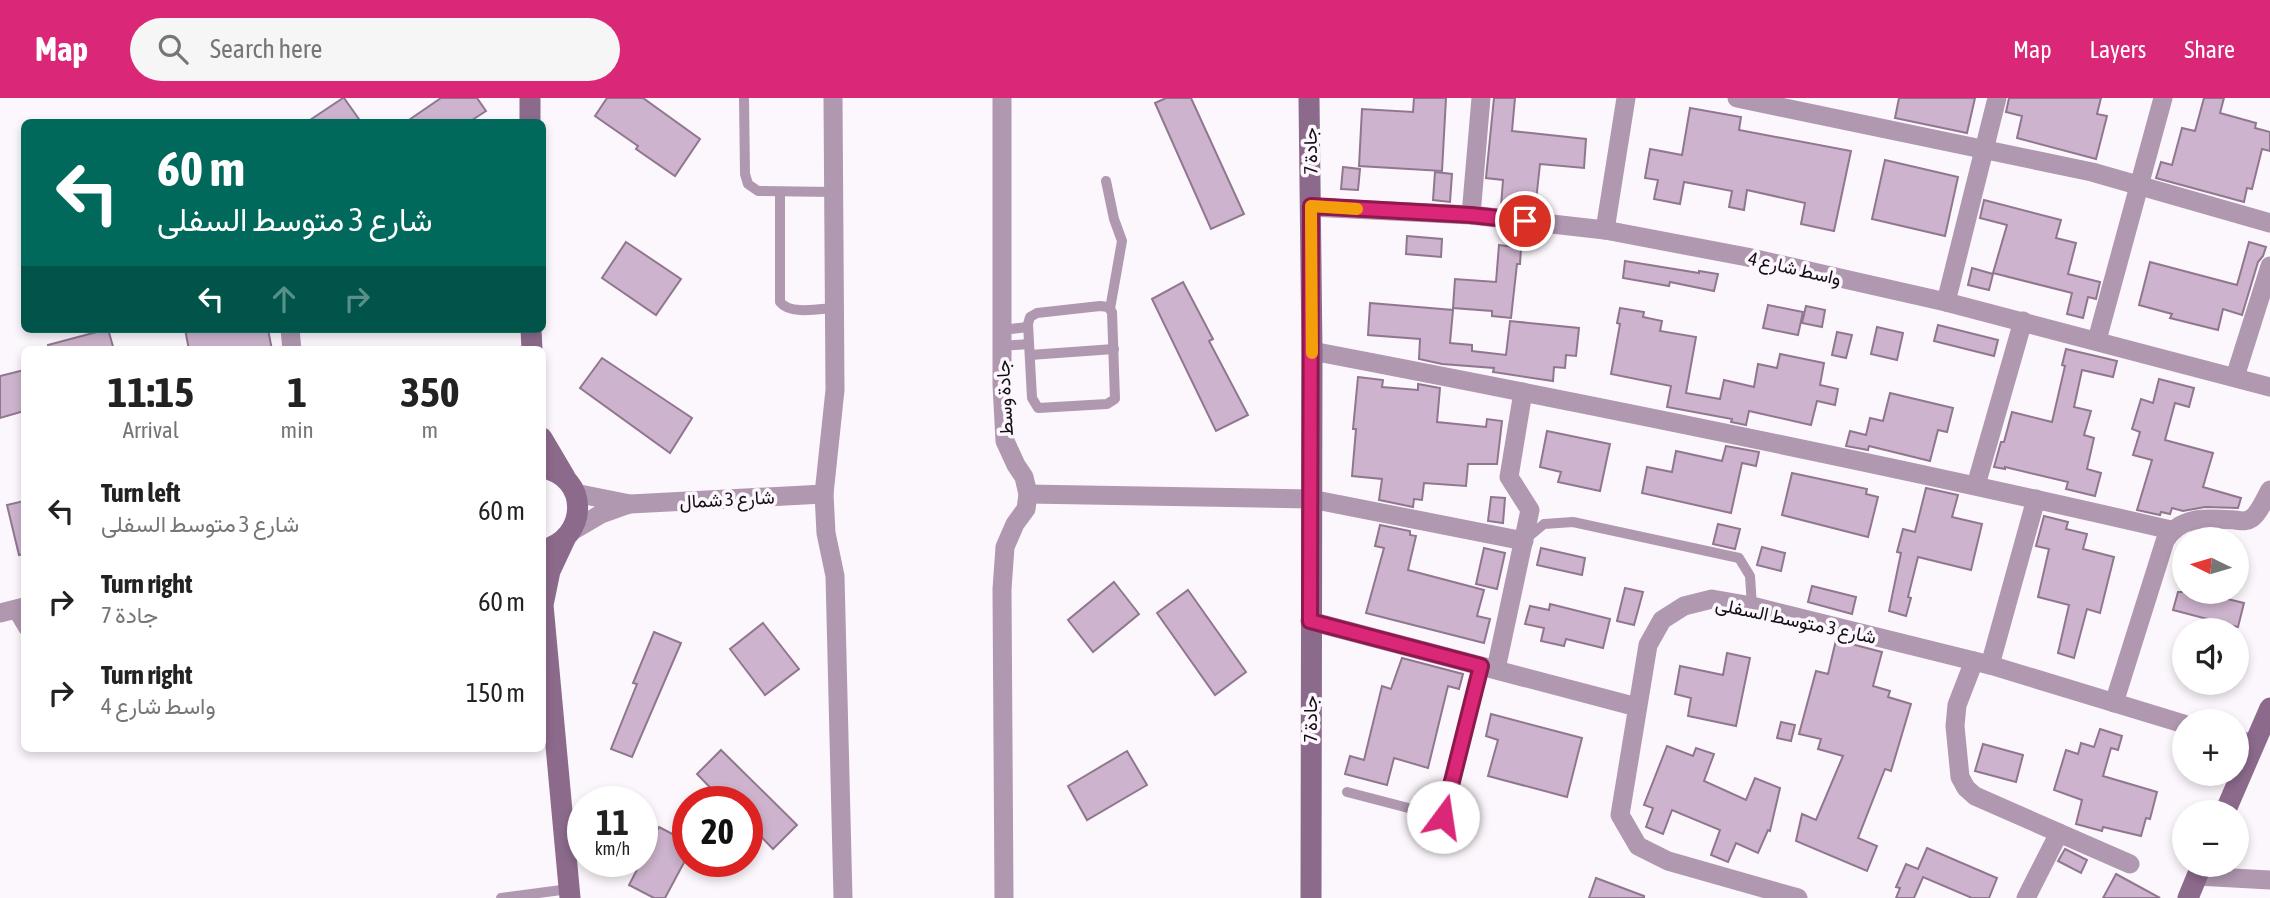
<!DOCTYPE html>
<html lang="en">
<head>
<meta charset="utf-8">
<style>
  :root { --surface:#fff; --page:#f6f6f6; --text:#222; --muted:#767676; --accent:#db2777 }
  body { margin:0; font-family:"Asap Condensed",Vazirmatn,sans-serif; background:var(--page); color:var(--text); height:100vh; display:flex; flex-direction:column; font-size:26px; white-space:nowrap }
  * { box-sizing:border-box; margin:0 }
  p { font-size:23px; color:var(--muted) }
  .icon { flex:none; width:38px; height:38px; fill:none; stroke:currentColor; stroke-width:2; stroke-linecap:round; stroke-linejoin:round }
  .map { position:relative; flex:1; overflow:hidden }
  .drawer { position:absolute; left:21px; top:248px; width:525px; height:406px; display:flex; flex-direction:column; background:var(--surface); border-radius:10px; box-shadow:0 4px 10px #0003 }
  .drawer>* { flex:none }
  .guide { position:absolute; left:21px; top:21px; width:525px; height:214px; border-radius:10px; box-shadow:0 4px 10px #0003; background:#00695c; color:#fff; overflow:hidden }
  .needle { width:46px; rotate:275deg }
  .buttons { position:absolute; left:2172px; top:429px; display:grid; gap:14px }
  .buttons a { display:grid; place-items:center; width:77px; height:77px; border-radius:50%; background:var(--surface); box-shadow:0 4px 10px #0003; font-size:35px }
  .speed { position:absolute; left:567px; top:688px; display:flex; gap:14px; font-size:35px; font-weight:700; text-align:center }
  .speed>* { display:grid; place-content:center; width:91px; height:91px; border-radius:50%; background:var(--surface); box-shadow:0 4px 10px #0003; line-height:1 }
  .speed small { font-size:18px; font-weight:400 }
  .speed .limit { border:10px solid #d22; background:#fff; color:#111 }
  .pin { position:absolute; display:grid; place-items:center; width:60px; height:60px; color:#fff; margin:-30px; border:4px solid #fff; border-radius:50%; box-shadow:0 2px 7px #0007 }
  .me { position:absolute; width:77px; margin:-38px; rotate:14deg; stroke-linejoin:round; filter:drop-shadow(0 0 5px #0008) }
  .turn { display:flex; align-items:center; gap:24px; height:147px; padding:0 21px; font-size:32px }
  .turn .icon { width:91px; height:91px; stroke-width:2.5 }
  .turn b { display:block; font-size:49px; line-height:60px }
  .lanes { display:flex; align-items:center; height:66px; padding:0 21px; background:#0003; justify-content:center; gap:35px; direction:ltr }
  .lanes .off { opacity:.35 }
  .eta { display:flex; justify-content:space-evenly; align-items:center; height:119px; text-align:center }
  .eta b { font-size:42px; font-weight:700; line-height:49px }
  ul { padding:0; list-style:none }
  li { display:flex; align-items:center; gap:21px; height:91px; padding:0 21px }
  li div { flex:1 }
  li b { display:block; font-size:26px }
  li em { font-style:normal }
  header { display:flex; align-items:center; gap:42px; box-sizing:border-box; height:98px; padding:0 35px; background:var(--accent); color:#fff }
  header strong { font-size:33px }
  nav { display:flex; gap:38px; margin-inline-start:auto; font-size:24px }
  .search { width:490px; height:63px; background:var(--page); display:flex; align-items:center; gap:18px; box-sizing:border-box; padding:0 24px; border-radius:38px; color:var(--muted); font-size:26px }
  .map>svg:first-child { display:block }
  .building { fill:#cdb3cd; stroke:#90778f; stroke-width:2 }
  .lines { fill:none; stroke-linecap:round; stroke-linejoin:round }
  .lane { stroke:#b098b0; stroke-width:10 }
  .street { stroke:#b098b0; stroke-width:19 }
  .secondary { stroke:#8c6a8c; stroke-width:21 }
  .route-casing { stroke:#8e194d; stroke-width:18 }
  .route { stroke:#db2777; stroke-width:12 }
  .slow { stroke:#f59e0b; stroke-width:12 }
  .labels { text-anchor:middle; stroke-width:7; stroke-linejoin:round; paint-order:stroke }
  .street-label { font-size:19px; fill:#160d16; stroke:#fcf7fc }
</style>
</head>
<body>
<header>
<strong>Map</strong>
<div class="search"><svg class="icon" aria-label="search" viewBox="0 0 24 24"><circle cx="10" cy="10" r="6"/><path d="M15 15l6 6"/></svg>Search here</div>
<nav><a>Map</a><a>Layers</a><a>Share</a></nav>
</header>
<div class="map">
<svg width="2270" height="800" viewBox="0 0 2270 800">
  <rect width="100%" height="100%" fill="#fcf7fc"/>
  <!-- building -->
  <g class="building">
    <path d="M344,0l17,24h-54l36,-24z"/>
    <path d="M441,0h36l9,13 -17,11h-63z"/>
    <path d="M607,0h36l57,41 -25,37 -39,-27 2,-3 -43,-30z"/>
    <path d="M1166,0h25l53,116 -33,15 -56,-126z"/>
    <path d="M1414,0h32l-4,73 -83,-5 3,-57 51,3z"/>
    <path d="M1494,0h21l-3,33 74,8 -2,29 -44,-4 -5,46 -34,-4 2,-26 -17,-2z"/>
    <path d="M1899,0h76l-8,35 -72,-15z"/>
    <path d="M2009,0h92l-4,16 10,2 -11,43 -79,-21 5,-22 -16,-4z"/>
    <path d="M2204,0h20l-4,15 36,10 -1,5 15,4v19l-8,-2 -10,40 -5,-1 -3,14 -88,-24 5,-16 11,3 10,-37 13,3z"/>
    <path d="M1690,10l51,9 -2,13 112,21 -17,80 -33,-7 4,-21 -58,-13 -3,20 -15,-3 3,-16 -48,-9 -4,22 -26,-5 4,-19 -13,-2 5,-29 32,6z"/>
    <path d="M1885,62l73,17 -13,59 -73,-17z"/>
    <path d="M1343,69l17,2 -2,21 -17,-1z"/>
    <path d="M1435,74l17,2 -2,28 -17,-2z"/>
    <path d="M1984,102l77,20 -5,18 20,5 -8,31 32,8 -4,17 -8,-2 -5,21 -16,-4 5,-21 -79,-20 14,-48 -27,-7z"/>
    <path d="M1407,138l35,3 -1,18 -35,-3z"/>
    <path d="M626,144l55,37 -25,36 -54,-37z"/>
    <path d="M2249,144l17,5 -3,9 -5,6 -16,53 -19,-6 -5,21 -48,-12 2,-4 -33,-9 11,-43 87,23z"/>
    <path d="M1499,147l22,3 -1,16h-3l-6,54 -19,-2v-5l-39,-3 2,-29 41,3z"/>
    <path d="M1625,163l74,12v-2l19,3 -4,17 -44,-9 -1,4 -46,-8z"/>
    <path d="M1972,170l21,6 -4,16 -21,-5z"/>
    <path d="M1183,184l30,57 -4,2 39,74 -32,16 -64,-132z"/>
    <path d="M1370,205l83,7 -3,33 22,2v6l34,4 4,-34 69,7 -3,28 -10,-1 -1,13 -11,-1 -1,14 -60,-9 1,-4 -52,-4 -23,-5 1,-20 -52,-4z"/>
    <path d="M1768,207l35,7 -5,23 -35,-7z"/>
    <path d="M1806,208l19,4 -3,17 -20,-4z"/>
    <path d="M1620,210l24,4 -1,5 19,4 -2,10 36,6 -10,56 34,6 4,-19 30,7 4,-23 19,4 3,-14 44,9 -4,22 18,4 -3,16 -18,-4 -6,24 -62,-14 -3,14 -15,-3 1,-3 -65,-12 4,-21 -60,-12 9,-50 -3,-1z"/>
    <path d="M1938,227l60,15 -4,16 -60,-15z"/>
    <path d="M1877,229l26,6 -6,27 -26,-6z"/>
    <path d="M108,231l6,21h-65l-1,-5z"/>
    <path d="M185,231h83l4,21h-83z"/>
    <path d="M1837,234l15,3 -6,23 -14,-3z"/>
    <path d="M2066,251l51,12 -4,16 -31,-7 -8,37 17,4 -7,24 10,3 -7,31 14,4 -6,23 -29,-7 2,-7 -63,-15v2l-11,-2 7,-25h3l8,-30 40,10 13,-56 -3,-1z"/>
    <path d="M602,260l90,60 -22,35 -90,-65z"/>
    <path d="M24,272v41l-24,7v-42z"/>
    <path d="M1358,279l25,3 -1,7 36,3v-6l22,4 -3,34 49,5 1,-8 15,2 -5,43h-29l-2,22 -42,-3 -2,17 -8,-1 -1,8 -34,-7 3,-21 -30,-3 4,-47h-3z"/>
    <path d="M2159,281l35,9 -5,19 -14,-4 -10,37 48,13 -10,34 38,11 -3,10 -33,-1 -22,4 -11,-3 -2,6 -9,-2 -1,3 -23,-5 15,-50 -19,-5 7,-23 -8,-3 9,-30 12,4z"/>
    <path d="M1890,295l63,15 -6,24 -9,-2 -8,31 -61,-15 -1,4 -22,-4 4,-15 16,4 4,-17 13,3z"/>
    <path d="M1547,333l63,13 -10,47 -42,-9 3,-10 -21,-5z"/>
    <path d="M1726,348l33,6 -3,14 -14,-3 -11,50 -89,-20 5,-26 25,5 4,-21 46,10z"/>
    <path d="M1792,375l75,16 -1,5 12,3 -10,40 -86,-22z"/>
    <path d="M1926,390l32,7 -6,22 30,7 -11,46 -53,-13 -10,40 3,1 -5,18 -17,-5 12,-58 -4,-1 6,-23 12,3z"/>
    <path d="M1491,399l14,1 -2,25 -15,-2z"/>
    <path d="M24,403v53l-5,1 -12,-50z"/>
    <path d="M2044,418l24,6 -2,7 21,5 -4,15 31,8 -14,56 -13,-4 -13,49 -16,-5 11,-48 -31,-8 11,-48 -13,-3z"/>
    <path d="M1718,426l22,5 -5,20 -22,-5z"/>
    <path d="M1380,427l30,6v4l6,1 -8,34 76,20 -7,26 13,3 -6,24 -118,-30 18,-65 -9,-2z"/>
    <path d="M1762,449l23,6 -4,18 -24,-6z"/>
    <path d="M1484,450l21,5 -8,36 -21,-5z"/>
    <path d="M1541,450l44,10 -3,17 -45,-10z"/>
    <path d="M1114,484l25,32 -46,38 -25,-32z"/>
    <path d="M1812,488l44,11 -4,17 -44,-12z"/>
    <path d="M1625,490l18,4 -9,33 -17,-4z"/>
    <path d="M1188,492l58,82 -31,23 -58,-82z"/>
    <path d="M2178,494h21l45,11 -6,24 -65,-17z"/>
    <path d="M1550,506l60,15 -7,29 -37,-9 -2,7 -23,-5 3,-13 -19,-4 5,-18 19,4z"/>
    <path d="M763,525l36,46 -34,26 -35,-46z"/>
    <path d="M654,534l27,11 -49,114 -21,-8 26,-65 -4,-1z"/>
    <path d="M1836,542l46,12 -9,34 17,5 -2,6 23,7 -20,67 -6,-2 -27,69 19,8 -10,25 -71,-30 6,-27 14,6 27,-64 -25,-7 3,-10 -22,-5 17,-63 12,3z"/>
    <path d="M1727,555l23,5 -14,68 -48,-10 3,-18 -16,-4 5,-28 43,9z"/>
    <path d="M1402,560l61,16 -4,15 -11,-3 -20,82 -34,-10 -7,27 -42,-11 5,-18 14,4 18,-74 9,3z"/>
    <path d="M1491,616l91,24 -15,59 -79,-21 10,-36 -12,-4z"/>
    <path d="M1781,624l14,3 -4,16 -14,-3z"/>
    <path d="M2100,631l22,7 -4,14 -7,-2 -8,28 54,16 -7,27 -4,-1 -5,18 -38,-9 -1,4 -26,-7 6,-24 -28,-10 12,-40 12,4 3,-11 13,4z"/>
    <path d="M1983,646l40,11 -7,27 -41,-11z"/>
    <path d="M1667,648l26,10 3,-8 18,6 -10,27 42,19 9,-22 25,10 -10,43 -2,-1 -10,23 -22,-10 -8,19 -17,-7 9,-25 -48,-20 -9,24 -17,-7 7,-19 -9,-3z"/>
    <path d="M721,652l76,75 -24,24 -26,-27v-20h-23l-27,-28z"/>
    <path d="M1127,653l20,34 -60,35 -19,-34z"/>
    <path d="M659,729l29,15v13l-23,43h-11l-25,-13z"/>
    <path d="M1927,750l70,30 -8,20h-17l-49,-21 -9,21h-18l4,-10 -4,-1 10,-23 12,5z"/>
    <path d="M2065,751l22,11 -6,13 -23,-12z"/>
    <path d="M2116,776l44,24h-57z"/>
    <path d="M1596,780l48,18v2h-55z"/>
  </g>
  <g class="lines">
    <!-- lane -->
    <g class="lane">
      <path d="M744,0l1,76 3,10 10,7 76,1"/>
      <path d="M1106,83l8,38 8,22 -12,68"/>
      <path d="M780,94v110c10,13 39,7 54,6"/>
      <path d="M1100,208l8,1 4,5 3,87 -8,5 -69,4 -6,-10 -4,-74 2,-7 7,-4z"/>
      <path d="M1002,232l26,-3"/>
      <path d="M1002,248l27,-2"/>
      <path d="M1030,257l84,-6"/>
      <path d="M1527,440l17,-14 29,-2 166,36 11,18 2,30"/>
      <path d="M12,512l12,20"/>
      <path d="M1347,694l96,25 38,-151"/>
      <path d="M501,800l68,-9"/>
    </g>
    <!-- street -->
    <g class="street">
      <path d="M833,0l2,292 -11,104 2,39 9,43 8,322"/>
      <path d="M1002,0v287l3,56 11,24 8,12 4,17 -2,15 -11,15 -10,23 -3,42 2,309"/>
      <path d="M1737,0l355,74 178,51"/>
      <path d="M1311,109l160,8 134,15 142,27 199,45 324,85"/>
      <path d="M1471,117l10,-117"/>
      <path d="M1605,132l21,-132"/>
      <path d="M1946,204l51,-204"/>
      <path d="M290,231l2,21"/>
      <path d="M2097,242l66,-242"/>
      <path d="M1312,253c287,55 574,113 859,179"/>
      <path d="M2235,279l35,-111"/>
      <path d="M1976,387l47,-164"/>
      <path d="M575,395l55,11 194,-10"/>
      <path d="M1028,396l283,5 213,42"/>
      <path d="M572,433l29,-17 28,-10"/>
      <path d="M0,515l24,-6"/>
      <path d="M1310,523l327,86"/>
      <path d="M1974,563l-17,44 -2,21 5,51 6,11 9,8 155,68"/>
      <path d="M1990,567l46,-166"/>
      <path d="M1496,571l34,-159 -21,-33 14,-85"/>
      <path d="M2114,605l51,-162c15,-26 43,-23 70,-21 7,1 11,2 17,-2 8,-6 13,-20 18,-28"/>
      <path d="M2236,641l18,5"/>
      <path d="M2197,778l73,4"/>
      <path d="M1798,800l-130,-37 -30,-15 -18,-31 28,-170 14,-25 22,-14 28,-7 40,7 238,59 194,59"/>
      <path d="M2026,800l33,-65"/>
    </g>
    <!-- secondary -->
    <g class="secondary">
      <path d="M530,0v24"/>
      <path d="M1309,0l3,253 -1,547"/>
      <path d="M531,231l1,21"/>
      <path d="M542,340l23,39"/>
      <path d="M542,370c48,8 47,71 0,82"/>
      <path d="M565,441l-15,32 -7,34 27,293"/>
      <path d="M2225,714l45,-104"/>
      <path d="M2188,800l14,-34"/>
    </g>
  </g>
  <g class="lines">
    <defs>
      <path id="route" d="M1443,719l38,-151 -171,-45 1,-415 160,9 54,6"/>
    </defs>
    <!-- route casing -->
    <use href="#route" class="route-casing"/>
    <!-- route -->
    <use href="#route" class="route"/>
    <!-- slow -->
    <path class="slow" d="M1312,255l-1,-147 46,3"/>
  </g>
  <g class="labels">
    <!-- street labels -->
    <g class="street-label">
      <text transform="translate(1310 53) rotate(-91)" y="7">جادة 7</text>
      <text transform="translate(1795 170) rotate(13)" y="7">واسط شارع 4</text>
      <text transform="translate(1004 300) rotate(-93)" y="7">جادة وسط</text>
      <text transform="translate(727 401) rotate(-3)" y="7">شارع 3 شمال</text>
      <text transform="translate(1796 522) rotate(12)" y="7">شارع 3 متوسط السفلى</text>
      <text transform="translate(1310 621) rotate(-90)" y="7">جادة 7</text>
    </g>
  </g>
</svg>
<div class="buttons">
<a><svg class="needle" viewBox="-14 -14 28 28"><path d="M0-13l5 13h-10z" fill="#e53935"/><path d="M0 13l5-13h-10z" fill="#767676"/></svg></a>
<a><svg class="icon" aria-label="sound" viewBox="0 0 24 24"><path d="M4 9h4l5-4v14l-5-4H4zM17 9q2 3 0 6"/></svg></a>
<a>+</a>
<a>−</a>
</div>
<div class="speed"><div>11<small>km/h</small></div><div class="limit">20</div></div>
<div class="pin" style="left:1525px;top:123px;background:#d93025"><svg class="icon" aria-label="arrive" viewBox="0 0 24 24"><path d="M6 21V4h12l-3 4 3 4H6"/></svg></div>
<svg class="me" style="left:1443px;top:719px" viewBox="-20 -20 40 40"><circle r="19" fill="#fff"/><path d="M0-13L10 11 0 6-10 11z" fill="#db2777"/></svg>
<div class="guide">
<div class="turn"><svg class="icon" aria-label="left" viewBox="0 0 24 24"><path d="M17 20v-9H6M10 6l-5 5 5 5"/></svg><div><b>60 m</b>شارع 3 متوسط السفلى</div></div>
<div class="lanes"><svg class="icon" aria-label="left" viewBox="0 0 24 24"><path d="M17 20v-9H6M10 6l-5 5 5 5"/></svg><svg class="icon off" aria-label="ahead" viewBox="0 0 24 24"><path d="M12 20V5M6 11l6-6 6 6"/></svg><svg class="icon off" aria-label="right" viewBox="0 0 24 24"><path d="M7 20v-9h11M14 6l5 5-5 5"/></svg></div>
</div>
<section class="drawer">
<div class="eta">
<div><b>11:15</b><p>Arrival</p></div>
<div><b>1</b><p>min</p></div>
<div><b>350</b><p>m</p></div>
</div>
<ul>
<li><svg class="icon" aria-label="left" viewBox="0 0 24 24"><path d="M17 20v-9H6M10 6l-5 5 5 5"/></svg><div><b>Turn left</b><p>شارع 3 متوسط السفلى</p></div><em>60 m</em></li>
<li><svg class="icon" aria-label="right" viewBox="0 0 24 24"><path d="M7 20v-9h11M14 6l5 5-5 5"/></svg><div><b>Turn right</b><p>جادة 7</p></div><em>60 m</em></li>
<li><svg class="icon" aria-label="right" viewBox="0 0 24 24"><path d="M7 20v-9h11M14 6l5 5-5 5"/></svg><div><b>Turn right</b><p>واسط شارع 4</p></div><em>150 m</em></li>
</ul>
</section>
</div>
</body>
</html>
